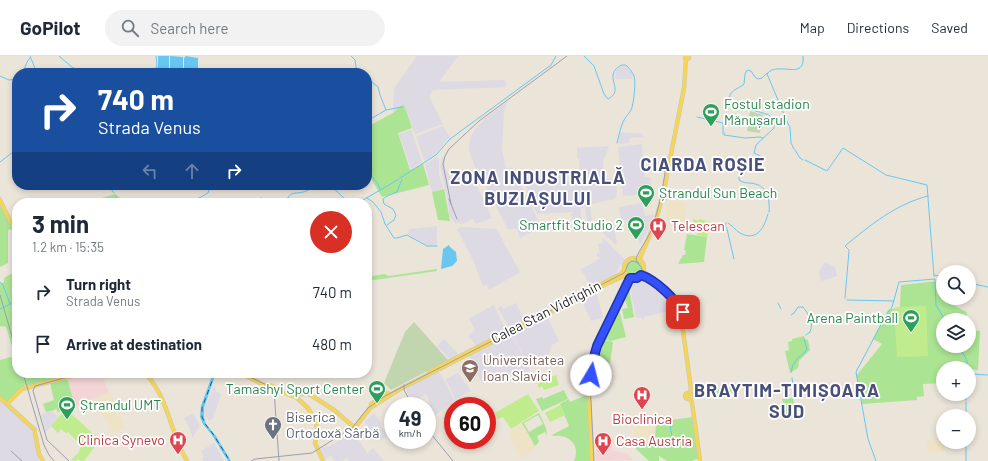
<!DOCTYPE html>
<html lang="en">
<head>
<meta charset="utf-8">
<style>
  :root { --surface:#fff; --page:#f2f2f3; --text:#1f2937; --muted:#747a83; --line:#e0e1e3 }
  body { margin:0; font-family:Barlow,sans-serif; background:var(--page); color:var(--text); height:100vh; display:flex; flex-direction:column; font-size:15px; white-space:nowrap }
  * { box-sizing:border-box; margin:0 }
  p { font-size:13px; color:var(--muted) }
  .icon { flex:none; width:22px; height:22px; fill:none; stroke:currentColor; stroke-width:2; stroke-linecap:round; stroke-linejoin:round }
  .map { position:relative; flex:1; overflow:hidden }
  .side { position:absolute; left:12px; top:142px; width:360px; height:180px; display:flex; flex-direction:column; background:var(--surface); border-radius:16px; box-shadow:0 2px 6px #0003 }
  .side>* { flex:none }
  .guide { position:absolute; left:12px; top:12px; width:360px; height:122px; border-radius:16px; box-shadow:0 2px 6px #0003; background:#1a4fa0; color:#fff; overflow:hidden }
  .tools { position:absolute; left:936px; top:209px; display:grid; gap:8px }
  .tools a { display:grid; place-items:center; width:40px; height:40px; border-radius:50%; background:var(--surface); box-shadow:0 2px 6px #0003; font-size:20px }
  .speed { position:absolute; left:384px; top:341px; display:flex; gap:8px; font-size:20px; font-weight:700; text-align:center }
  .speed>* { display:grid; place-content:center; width:52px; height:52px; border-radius:50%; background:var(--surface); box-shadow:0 2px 6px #0003; line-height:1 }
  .speed small { font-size:10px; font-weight:400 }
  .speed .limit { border:6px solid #d22; background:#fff; color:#111 }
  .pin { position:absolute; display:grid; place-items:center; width:34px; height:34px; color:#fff; margin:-17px; border-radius:8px; box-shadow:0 2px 6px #0006 }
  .me { position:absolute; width:44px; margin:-22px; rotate:8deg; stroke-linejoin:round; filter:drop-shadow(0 0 3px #0008) }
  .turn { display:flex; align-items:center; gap:14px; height:84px; padding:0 20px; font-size:18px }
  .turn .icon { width:52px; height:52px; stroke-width:2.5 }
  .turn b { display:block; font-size:28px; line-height:34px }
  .lanes { display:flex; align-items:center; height:38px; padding:0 20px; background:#0003; justify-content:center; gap:20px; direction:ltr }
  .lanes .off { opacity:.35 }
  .round { display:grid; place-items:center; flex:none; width:42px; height:42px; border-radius:21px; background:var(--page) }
  .head { display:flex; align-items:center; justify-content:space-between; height:68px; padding:0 20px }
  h1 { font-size:24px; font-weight:700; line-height:30px }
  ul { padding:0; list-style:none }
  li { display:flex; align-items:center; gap:12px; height:52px; padding:0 20px }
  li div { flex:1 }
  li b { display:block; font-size:15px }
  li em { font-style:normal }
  header { display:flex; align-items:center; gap:24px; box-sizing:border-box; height:56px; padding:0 20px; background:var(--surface); border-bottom:1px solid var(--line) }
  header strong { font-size:19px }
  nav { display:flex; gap:22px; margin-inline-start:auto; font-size:14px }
  .search { width:280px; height:36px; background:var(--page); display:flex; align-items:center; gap:10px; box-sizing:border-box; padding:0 14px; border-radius:22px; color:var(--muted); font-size:15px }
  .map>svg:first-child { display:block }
  .industrial { fill:#dddae3 }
  .education { fill:#eee3c7 }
  .medical { fill:#f3d5d6 }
  .green { fill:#abe493; fill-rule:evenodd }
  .cemetery { fill:#c1d5af }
  .pitch { fill:#c0ec8e }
  .water { fill:#68c7f1 }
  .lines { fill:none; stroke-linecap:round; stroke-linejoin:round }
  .stream { stroke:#68c7f1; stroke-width:1 }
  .ferry { stroke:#0a639a; stroke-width:1; stroke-dasharray:5 4; stroke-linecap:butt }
  .major-casing { stroke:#c7c7c7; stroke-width:4.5 }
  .major { stroke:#f4d555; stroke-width:3.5 }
  .tram { stroke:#9c9eb3; stroke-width:1 }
  .rail { stroke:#9c9eb3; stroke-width:1 }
  .route-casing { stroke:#2135a5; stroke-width:10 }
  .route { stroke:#3351fe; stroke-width:7 }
  .labels { text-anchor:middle; stroke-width:3.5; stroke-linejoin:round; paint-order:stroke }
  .leisure-label { font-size:14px; fill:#27864d; stroke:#fff; text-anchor:start }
  .health-label { font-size:14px; fill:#be3a42; stroke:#fff; text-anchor:start }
  .street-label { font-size:14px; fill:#282828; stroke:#fff }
  .education-label { font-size:14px; fill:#785e54; stroke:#fff; text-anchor:start }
  .worship-label { font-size:14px; fill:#5b616d; stroke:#fff; text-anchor:start }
  .district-label { font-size:18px; font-weight:bold; letter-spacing:1px; fill:#484f79; stroke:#fff }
</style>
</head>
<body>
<header>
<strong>GoPilot</strong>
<div class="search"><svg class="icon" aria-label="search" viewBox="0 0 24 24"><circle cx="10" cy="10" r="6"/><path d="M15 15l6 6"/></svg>Search here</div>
<nav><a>Map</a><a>Directions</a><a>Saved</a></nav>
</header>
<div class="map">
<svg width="988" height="405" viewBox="0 0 988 405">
  <rect width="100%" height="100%" fill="#ebe4d9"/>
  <!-- industrial -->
  <g class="industrial">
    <path d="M417,0h41l-19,26 66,-2 1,7 -73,3 -4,6 14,28 -28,10 -11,-29 -11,8 1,-25z"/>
    <path d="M624,10l3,1 5,6v6h-17l1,-8 3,-4z"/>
    <path d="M508,45l-4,10 -2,39 3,14 2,5 5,-2 29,59 -20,12h-1l-3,-9h-9l-33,-62 -6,-16 1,-13 5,-9 9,-10z"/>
    <path d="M443,70l7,11 -5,5 -8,11 -12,8 -9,-24z"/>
    <path d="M411,74l11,32 -11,7 -12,-35z"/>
    <path d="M621,76l22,2v3l-13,1 -2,5 -10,1z"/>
    <path d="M642,88l3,33h5l2,17 -29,2 -5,-49z"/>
    <path d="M609,90l-4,11 -2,1 1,21h12l1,15 -3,5 -27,6h3l3,23 -5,-2 -3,-20 -5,3 2,15 -9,-2 -2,-8 3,-2 -37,2 -9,-18 -3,-21 35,-1 1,8 30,-2h-11l-1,-21h-2v-11z"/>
    <path d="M436,101l3,1v16l4,14 -11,4 -7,-27z"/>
    <path d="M442,101l3,1v10l7,12 18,-9 22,47 -16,6 -3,-5 -10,5 -10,-2 -4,-8 -1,-13 -7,-30 -1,-5z"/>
    <path d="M642,147l3,13 9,-2 -6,16 -7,14 -2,-1 -4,-25 -14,3 -2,-14z"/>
    <path d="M613,166l4,22h-2l-14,-13 4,-4h3v-4z"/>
    <path d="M437,170v20h-9l-20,-12 1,-5z"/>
    <path d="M462,171l35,2 8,16 15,27 -31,18 -3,-6 -3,2 -9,-24 -17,-33z"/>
    <path d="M603,182l22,22 -6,6 -3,8 -25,13 -7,-13 -4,-4 21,-12 -4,-2 -1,-2 4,-1 -2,-9 4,-1z"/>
    <path d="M825,206l10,5 2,9 -16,5 -2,-9z"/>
    <path d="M648,222l22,21v2l3,1 4,7 -33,8v2h-2v-2l-6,1 -7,-36z"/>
    <path d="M596,235l7,27 -12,3 -10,-22z"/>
    <path d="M516,247l9,19 -15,7 -12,-21 4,-2 1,3z"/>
    <path d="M494,249l12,26 -29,15 -9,-10 7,-6 -6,-12z"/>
    <path d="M547,260l12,25 -7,4 -4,13 -19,8 -17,-32z"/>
    <path d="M512,279l18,35 -4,3 2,3 -7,2 -3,-5 -6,3 -3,-4 -26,12 -5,-9 -11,5 -8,-11 13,-7 -3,-6z"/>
    <path d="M444,283l15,16 -9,4 -13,-13z"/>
    <path d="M438,315l8,12 8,17 -27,22v-16h-4l7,-4 -4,-8 -14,8 -7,-14z"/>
    <path d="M458,317l13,18 -16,8 -9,-20z"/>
    <path d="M214,330l2,1 -1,4 6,3 -6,19h-2l1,5 -6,3 -1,-4 -1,1 -2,-8z"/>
    <path d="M0,344l33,30 6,31h-39z"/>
    <path d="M51,355l8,6 -13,15 -5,-18z"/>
    <path d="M193,357l7,13 -8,12 -2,-9 -6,-11z"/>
    <path d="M374,357l8,11 -2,2 9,9 -9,6 -4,-3 -3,3 -11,-7 7,-7 -5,-5z"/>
    <path d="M352,380l2,4 3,-2 10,15 6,-5 11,13h-35l-2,-3 -5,3h-7l-4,-6 -6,4 -4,-10 5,-3 3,1 16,-10 2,2z"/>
    <path d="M214,387l10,18h-21l-1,-3 2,-1 -3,-6z"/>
  </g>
  <!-- education -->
  <g class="education">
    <path d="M668,144l19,3 -3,23 -19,-7 2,-4 -2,-1z"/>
    <path d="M109,336h1l16,36 -15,6 -3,-9 -7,-13 -6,3 -6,-15z"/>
    <path d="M304,350l10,15 1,4 -11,2 -3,-11 -3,1 -2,-6z"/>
    <path d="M636,362l20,4 -1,17 2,7 -25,-4z"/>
    <path d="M522,367l13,24 -9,9 -7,2 -11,-25z"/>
    <path d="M927,384h16v2h2v9l-18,2z"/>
  </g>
  <!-- medical -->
  <g class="medical">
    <path d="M86,317h15l8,19 -34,14 -8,-28z"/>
    <path d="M595,388l17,1v3l2,3 13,2 6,7 -37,1z"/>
  </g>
  <!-- green -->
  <g class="green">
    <path d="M402,49h2l8,23 -14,5 12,37 13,-6 6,21 -47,12 -15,-25v-45l26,-14z"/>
    <path d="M444,133l6,32 -12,-1 -6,-28z"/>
    <path d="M115,138l8,6 1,3h-39z"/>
    <path d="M0,140l13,28 4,-2v18l-6,-11 -3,1v33l-8,4z"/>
    <path d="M687,178l20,3 -3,25 -26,2 5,-9h2l1,-4 -2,-1z"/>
    <circle cx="634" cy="212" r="9"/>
    <path d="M437,213v2l-70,10v-4l17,-3 5,2z"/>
    <path d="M16,215l1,102h59l-46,12h-5l-18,17 -7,-5v-37l15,-4 -9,-29 -6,-1v-42l4,-2v-4z"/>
    <path d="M938,225l5,19 24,12 -1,8h-23v26h26v-16l11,1 -2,39 -9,-1v-1h-26v15l-20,1 1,12 -7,1v3l-55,4 -6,-31 1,2 25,-31 -9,-5 15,-29 12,-3 1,-22z"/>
    <path d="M629,232l5,29 -10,2 -2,-10 6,-1 -4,-10 -3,1 5,-10z"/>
    <path d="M618,249l8,32 -16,4 -8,-3z"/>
    <path d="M804,280l1,3 3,1 2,10 -11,11 -1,7 -8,5 -5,-22 4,-1 -1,-8 4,-1v-2z"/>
    <path d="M600,283l13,3 -3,21 -9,-2 -1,-1 -7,1z"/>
    <path d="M67,322l8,28 -12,1 -5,6 -2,-5 -1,2 -9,2 -3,-8 11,-4 -4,-17z"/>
    <path d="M735,331l1,5 -43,4 -1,-4z"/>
    <path d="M564,334l4,9 -26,12 -6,-12 6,-2 1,2z"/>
    <path d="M588,338l2,67h-16c7,-16 -5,-27 -21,-25l-1,-1 17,-9 -9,-22 9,-5 1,3z"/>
    <path d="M793,342l4,19 -10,1 -5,-19z"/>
    <path d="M539,357l7,15 1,8 -2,-4 -8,4 2,6 -4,4 -13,-23zM538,359l5,9 -14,8 -5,-9z"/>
    <path d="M693,361l5,42 -5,1v1h-26l-8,-5v5h-10l-18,-17 1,-2 25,4 -2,-7 1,-17z"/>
  </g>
  <!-- cemetery -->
  <g class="cemetery">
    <path d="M750,55l13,4 -3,18 -13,-2z"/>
    <path d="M414,266l34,38 -57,30 -7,-7 21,-51z"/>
  </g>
  <!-- pitch -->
  <g class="pitch">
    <path d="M693,163l6,2v-2l10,3 -2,15 -10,-2 2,-13 -2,6 -4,-1z"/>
    <path d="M926,250l2,50 -31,1 -3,-46 3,-4z"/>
    <path d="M556,319l3,10 -15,5 -2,-4 -3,2 -2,-6z"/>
    <path d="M528,338l11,17 -28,18 -8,-12 -5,2 -3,-6z"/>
    <path d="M560,349l5,10 -15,7 -5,-9z"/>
    <path d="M66,353l34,31 -16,21h-3l-3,-2 -2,2 -5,-1 8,-8 2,-7 -13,-13 -2,1 -5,-4 -3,4 -7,-7z"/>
  </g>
  <!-- water -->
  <g class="water">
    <path d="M158,0h11v17h-14l3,-7z"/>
    <path d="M170,0l13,1v16h-13z"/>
    <path d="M186,0l12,2v15h-14v-15z"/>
    <path d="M449,189l1,2 6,5 1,9 -5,5 -11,3 2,-20z"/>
    <path d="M213,317h3l-12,35v9l2,7 10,12 15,25h-3l-16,-26 -9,-11 -3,-7 1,-11z"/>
  </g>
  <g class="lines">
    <!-- stream -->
    <g class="stream">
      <path d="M30,0l7,17"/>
      <path d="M59,0l14,12 13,2 5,3"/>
      <path d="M351,0l4,4 2,13"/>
      <path d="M584,0l10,10 10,28 4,5c13,-7 4,-15 5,-24 1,-6 9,-13 14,-9 2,2 6,7 7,10 2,5 0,28 -3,34 -2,4 -6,7 -8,12 -3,7 -4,14 -6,21"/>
      <path d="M23,17l4,-11 3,-4"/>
      <path d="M154,17l3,-8 -1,-9"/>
      <path d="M0,20l9,4 8,-1"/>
      <path d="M367,25l5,1 6,5 2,8 6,15"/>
      <path d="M697,61l26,6v11"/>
      <path d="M367,65l19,-11 16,-3"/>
      <path d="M789,70l-22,-52c10,-14 39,8 36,-18"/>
      <path d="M790,71l1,16 3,6"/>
      <path d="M725,77l-1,2 21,3 15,-1 3,1"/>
      <path d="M795,94l5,8 3,2"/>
      <path d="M805,104l22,11 16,-23 43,27 41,10 7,91"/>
      <path d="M0,106l17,-13"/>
      <path d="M367,107l3,7 -1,3 9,11 2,5"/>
      <path d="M755,112c-6,0 -13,4 -16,9v3c5,4 10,2 16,4 13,3 15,16 14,28"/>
      <path d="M757,112l5,-4 2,-4 -2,-3 -8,-4 2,-8 18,-17 -1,-9 -4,-4 -36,-11 -3,-3c-2,-11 7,-11 14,-17l1,-10 2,-4 4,1 4,6 3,2 4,-1 5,-5"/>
      <path d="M400,122l36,-23 14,-16 101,-74 5,-9"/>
      <path d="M108,129l6,8"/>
      <path d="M330,129l14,13 9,5"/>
      <path d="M261,142l16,5"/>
      <path d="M367,142l6,4 8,10 4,12 9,14h3l10,-3 20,11h10"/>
      <path d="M260,144l3,3"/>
      <path d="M112,147l4,-4v-3"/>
      <path d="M193,147l4,-4 11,-6 3,-8"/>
      <path d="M286,147c3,-15 13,-7 22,-13 1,0 4,-4 5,-5"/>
      <path d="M358,147l41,-24"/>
      <path d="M726,167l-1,2 2,4 7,30"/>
      <path d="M728,167c4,2 7,7 12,10 17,9 24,-5 28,-19"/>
      <path d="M387,169l7,-5 2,-5 -3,-6 -9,-5 -1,-5 4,-3 10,-4 5,-13"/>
      <path d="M849,194l-4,-4c24,-20 51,-42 83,-50"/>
      <path d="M934,219l9,2"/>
      <path d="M0,226l3,3 7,19"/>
      <path d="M935,226l1,23 9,15"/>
      <path d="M969,227l19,4"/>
      <path d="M845,242l4,-47"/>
      <path d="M847,244l47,1"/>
      <path d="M778,247l3,6"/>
      <path d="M0,253l17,-8"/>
      <path d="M791,259l3,-2 4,-6h5c6,8 11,15 7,25l-4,3"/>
      <path d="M959,290l8,15v7"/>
      <path d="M791,316l2,-7 4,-6 8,-7 2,-3 -3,-10"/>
      <path d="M969,318l19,1"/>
      <path d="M792,322l3,19"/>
      <path d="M966,344l1,-6"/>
      <path d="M966,356v-10"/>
      <path d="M966,360v-2"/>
      <path d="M670,369l2,12"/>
      <path d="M876,405l-8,-22 -12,-67 30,-57 6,-8 7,-25 36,-3v2"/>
      <path d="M966,405v-19"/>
    </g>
    <!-- ferry -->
    <path class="ferry" d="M215,317l-13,35v9l4,8 7,9 17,27"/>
    <defs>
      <g id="major">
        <path d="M686,0l-1,2 2,1 2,-1 -1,-2"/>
        <circle cx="663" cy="141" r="2"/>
        <path d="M663,139l21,-107 2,-29"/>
        <path d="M0,144l9,19 8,14"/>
        <circle cx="634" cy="212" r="10"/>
        <path d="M641,205l-1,-3 15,-35 7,-25"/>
        <path d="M643,215l45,42v5l-4,1"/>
        <path d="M622,238l9,-16"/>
        <path d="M571,243l50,-25 3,-4"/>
        <path d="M684,257l-2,2v9l9,65 -1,5"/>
        <path d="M429,316l117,-60"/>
        <path d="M145,317c24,25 25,60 42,88"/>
        <path d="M240,317l22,11 33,13"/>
        <path d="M267,328l13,5"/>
        <circle cx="688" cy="340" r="3"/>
        <path d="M297,338h12l25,16 20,17 2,-1 14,-18 30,-19 206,-105 20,-9"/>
        <path d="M592,338v-30"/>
        <path d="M0,342l35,32"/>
        <path d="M297,342l11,10 7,11 3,13 -3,11 8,18"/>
        <path d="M690,342l2,5 8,58"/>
        <path d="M371,348l17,-11"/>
        <path d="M8,349v-2l14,-14 60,-16"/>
        <path d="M35,377l4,21 4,7"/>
        <path d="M592,405l-4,-80 2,-16 6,-24 26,-51 5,-12 -1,-3"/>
      </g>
    </defs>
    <!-- major casing -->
    <use href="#major" class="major-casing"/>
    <!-- major -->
    <use href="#major" class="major"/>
    <!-- tram -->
    <g class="tram">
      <path d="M241,317l30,14 3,3 5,71"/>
      <path d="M404,329v5l9,16"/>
      <path d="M427,373l26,32"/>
      <path d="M69,405l-22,-21 -14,-49 2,-5 47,-13"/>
      <path d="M251,405l4,-2 57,-6 40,-25 16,-20 17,-12 239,-123c4,-5 3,-16 14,-10"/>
      <path d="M594,405l-4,-80 2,-19 7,-23 30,-61c3,-4 9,-2 13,-7 0,-5 -6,-8 -6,-13 4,-9 10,-17 14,-25 10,-25 14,-50 17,-76"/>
    </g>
    <!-- rail -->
    <g class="rail">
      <path d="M449,143l8,20"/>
      <path d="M451,148l-8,-40 2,-8 4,-7 30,-28 88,-65"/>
      <path d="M0,239l17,59"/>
      <path d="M23,317l21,72 5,10 5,6"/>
      <path d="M11,395l11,10"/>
    </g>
  </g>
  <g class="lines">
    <defs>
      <path id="route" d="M591,319l2,-15 4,-14 33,-68h7l4,-3c15,5 34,24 42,37"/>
    </defs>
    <!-- route casing -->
    <use href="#route" class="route-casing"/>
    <!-- route -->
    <use href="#route" class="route"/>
  </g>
  <!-- icons -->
  <defs>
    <symbol id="stadium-pin" viewBox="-11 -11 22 30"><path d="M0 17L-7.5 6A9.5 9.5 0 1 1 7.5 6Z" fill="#2e9e5b" stroke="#fff"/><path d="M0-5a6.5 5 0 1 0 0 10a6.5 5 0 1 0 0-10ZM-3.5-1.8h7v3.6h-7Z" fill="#fff"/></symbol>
    <symbol id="hospital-pin" viewBox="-11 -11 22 30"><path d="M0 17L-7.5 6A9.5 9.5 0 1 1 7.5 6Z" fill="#e0444e" stroke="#fff"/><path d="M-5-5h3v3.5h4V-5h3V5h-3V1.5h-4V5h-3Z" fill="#fff"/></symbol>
    <symbol id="university-pin" viewBox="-11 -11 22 30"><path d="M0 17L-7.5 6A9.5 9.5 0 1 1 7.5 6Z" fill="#8d6e63" stroke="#fff"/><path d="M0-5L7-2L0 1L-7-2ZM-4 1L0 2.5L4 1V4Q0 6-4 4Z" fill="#fff"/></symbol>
    <symbol id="church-pin" viewBox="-11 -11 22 30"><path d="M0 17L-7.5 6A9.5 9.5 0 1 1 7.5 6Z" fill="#6b7280" stroke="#fff"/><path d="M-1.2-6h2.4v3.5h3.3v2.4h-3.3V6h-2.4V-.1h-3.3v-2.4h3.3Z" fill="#fff"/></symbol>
  </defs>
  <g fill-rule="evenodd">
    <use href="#stadium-pin" x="701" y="46" width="20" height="27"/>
    <use href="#stadium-pin" x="636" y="127" width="20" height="27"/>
    <use href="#stadium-pin" x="626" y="159" width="20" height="27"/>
    <use href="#hospital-pin" x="648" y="160" width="20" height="27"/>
    <use href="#stadium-pin" x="901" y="252" width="20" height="27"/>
    <use href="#university-pin" x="460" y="302" width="20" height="27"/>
    <use href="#stadium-pin" x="367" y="323" width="20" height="27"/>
    <use href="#hospital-pin" x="632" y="329" width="20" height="27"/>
    <use href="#stadium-pin" x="57" y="339" width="20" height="27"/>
    <use href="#church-pin" x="263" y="359" width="20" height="27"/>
    <use href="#hospital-pin" x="168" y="374" width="20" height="27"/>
    <use href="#hospital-pin" x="593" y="375" width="20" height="27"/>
  </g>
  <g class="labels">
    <!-- leisure labels -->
    <g class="leisure-label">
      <text x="724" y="53">Fostul stadion<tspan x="724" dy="16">Mănușarul</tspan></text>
      <text x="659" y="142">Ștrandul Sun Beach</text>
      <text x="623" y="174" text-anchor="end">Smartfit Studio 2</text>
      <text x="898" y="267" text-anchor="end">Arena Paintball</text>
      <text x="364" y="338" text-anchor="end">Tamashyi Sport Center</text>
      <text x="80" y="354">Ștrandul UMT</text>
    </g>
    <!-- health labels -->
    <g class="health-label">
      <text x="671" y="175">Telescan</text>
      <text x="642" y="368" text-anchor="middle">Bioclinica</text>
      <text x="165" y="389" text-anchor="end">Clinica Synevo</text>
      <text x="616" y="390">Casa Austria</text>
    </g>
    <!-- street labels -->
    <g class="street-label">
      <text transform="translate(546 256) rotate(-27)" y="5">Calea Stan Vidrighin</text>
    </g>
    <!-- education labels -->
    <g class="education-label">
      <text x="483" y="309">Universitatea<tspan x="483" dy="16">Ioan Slavici</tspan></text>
    </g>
    <!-- worship labels -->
    <g class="worship-label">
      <text x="286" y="366">Biserica<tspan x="286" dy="16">Ortodoxă Sârbă</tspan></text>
    </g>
    <!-- district labels -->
    <g class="district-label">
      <text x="703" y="115">CIARDA ROȘIE</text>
      <text x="538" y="128">ZONA INDUSTRIALĂ<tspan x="538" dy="21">BUZIAȘULUI</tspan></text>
      <text x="787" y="341">BRAYTIM-TIMIȘOARA<tspan x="787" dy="21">SUD</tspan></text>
    </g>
  </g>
</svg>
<div class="tools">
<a><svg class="icon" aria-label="search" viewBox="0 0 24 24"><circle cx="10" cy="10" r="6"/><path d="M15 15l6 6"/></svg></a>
<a><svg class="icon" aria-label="layers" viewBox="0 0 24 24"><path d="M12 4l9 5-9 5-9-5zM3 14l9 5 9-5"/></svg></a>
<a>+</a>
<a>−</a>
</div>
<div class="speed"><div>49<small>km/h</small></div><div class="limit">60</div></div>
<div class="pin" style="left:683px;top:256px;background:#d93025"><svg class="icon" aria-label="arrive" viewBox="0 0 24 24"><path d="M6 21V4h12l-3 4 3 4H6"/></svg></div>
<svg class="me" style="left:591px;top:319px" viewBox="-20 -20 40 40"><circle r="19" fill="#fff"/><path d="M0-13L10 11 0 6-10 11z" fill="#3351fe"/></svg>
<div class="guide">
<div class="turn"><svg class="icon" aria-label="right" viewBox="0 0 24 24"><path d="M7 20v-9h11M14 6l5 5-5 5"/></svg><div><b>740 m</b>Strada Venus</div></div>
<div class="lanes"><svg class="icon off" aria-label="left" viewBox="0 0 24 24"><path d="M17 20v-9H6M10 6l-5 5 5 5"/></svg><svg class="icon off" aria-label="ahead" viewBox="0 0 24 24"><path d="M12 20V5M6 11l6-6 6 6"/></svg><svg class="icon" aria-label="right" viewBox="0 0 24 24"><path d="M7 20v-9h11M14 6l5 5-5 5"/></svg></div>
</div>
<section class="side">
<div class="head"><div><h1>3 min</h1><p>1.2 km · 15:35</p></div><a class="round" style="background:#d93025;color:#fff"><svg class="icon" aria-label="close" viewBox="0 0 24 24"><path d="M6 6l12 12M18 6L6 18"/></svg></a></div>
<ul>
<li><svg class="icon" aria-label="right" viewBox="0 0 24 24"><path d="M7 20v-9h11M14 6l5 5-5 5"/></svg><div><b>Turn right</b><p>Strada Venus</p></div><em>740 m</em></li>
<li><svg class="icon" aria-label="arrive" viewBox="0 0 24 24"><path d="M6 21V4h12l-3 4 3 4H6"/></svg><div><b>Arrive at destination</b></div><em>480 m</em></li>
</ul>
</section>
</div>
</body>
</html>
